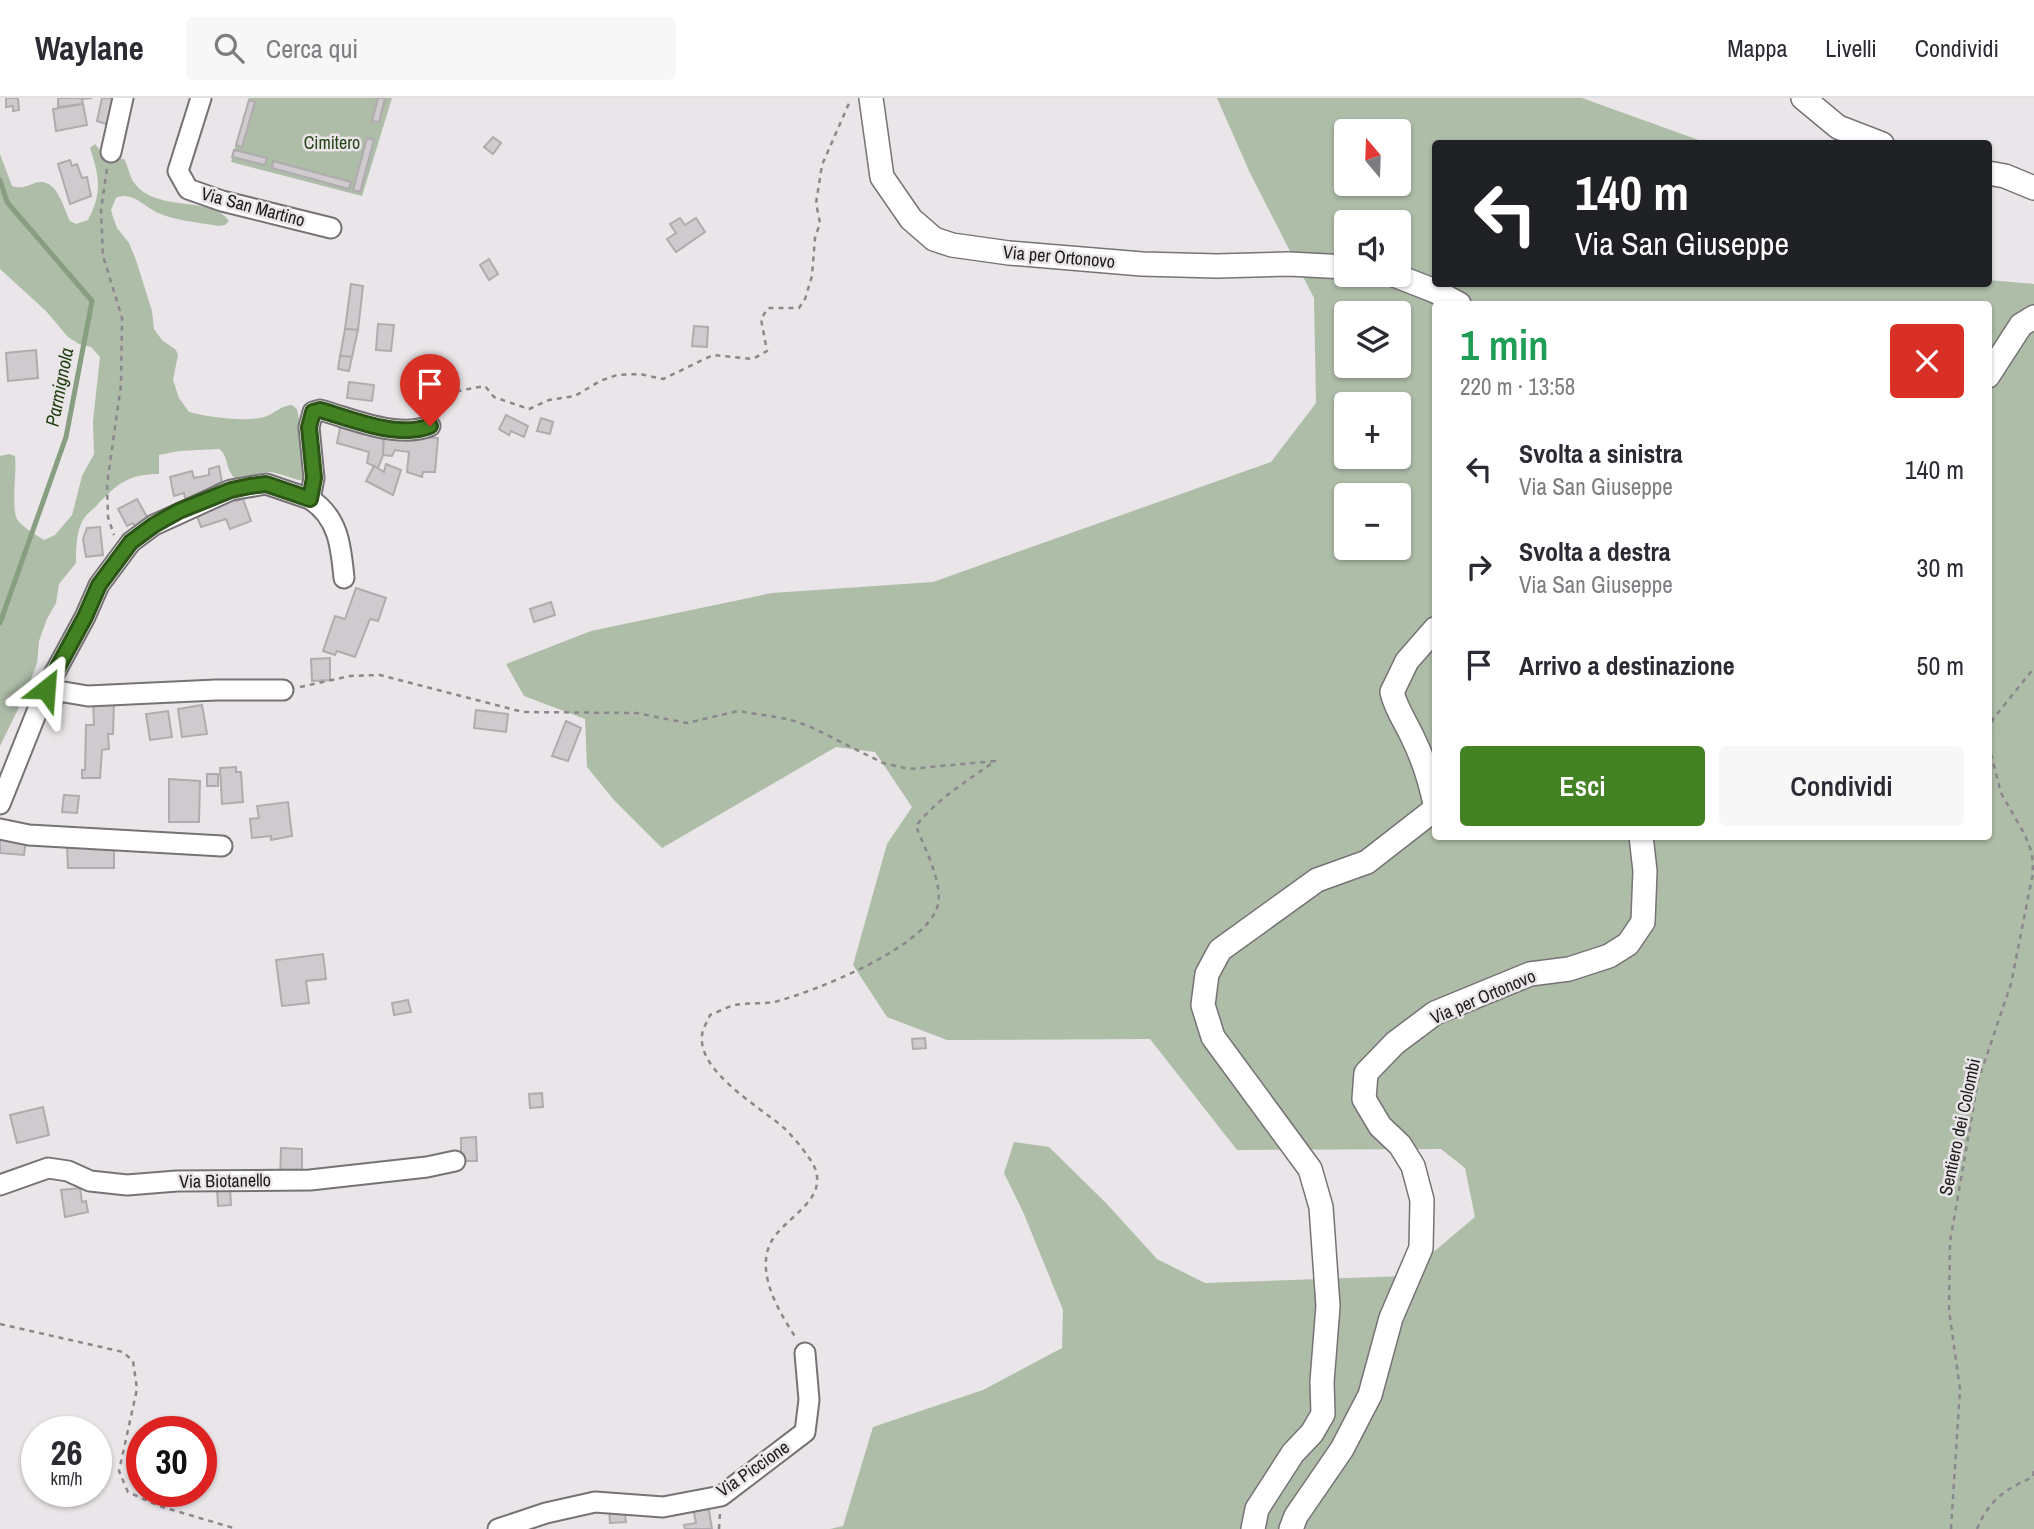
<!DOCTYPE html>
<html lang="it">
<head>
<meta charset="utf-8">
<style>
  :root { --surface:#fff; --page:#f7f7f7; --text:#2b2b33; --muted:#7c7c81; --line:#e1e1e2; --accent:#438222 }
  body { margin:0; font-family:"Archivo Narrow",sans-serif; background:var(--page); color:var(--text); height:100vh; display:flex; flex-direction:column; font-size:26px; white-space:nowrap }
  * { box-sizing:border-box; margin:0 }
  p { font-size:23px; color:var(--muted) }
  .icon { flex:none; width:38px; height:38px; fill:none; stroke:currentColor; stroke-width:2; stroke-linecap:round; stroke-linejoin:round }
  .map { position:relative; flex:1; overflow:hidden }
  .sheet { position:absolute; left:1432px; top:203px; width:560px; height:539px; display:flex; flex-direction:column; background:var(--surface); border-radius:7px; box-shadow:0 2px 5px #0004 }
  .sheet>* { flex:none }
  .top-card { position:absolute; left:1432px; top:42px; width:560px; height:147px; border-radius:7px; box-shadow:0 2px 5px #0004; background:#202124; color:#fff; overflow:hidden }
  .needle { width:46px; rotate:341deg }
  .tools { position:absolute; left:1334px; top:21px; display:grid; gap:14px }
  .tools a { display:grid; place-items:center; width:77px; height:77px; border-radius:7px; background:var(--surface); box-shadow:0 2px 5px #0004; font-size:35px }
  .speed { position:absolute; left:21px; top:1318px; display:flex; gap:14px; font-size:35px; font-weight:700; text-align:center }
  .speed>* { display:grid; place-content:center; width:91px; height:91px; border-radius:50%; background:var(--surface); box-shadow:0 2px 5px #0004; line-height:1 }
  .speed small { font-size:18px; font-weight:400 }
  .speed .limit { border:10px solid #d22; background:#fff; color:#111 }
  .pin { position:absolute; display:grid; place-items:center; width:60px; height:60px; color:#fff; margin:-72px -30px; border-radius:50% 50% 50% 0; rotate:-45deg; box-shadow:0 0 7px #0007 }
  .pin .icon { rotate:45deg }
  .me { position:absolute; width:77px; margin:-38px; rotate:28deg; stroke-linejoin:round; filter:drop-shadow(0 0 5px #0008) }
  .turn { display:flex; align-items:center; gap:24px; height:147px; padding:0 28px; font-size:32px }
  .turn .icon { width:91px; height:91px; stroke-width:2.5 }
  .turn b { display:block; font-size:49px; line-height:60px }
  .round { display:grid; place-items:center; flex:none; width:74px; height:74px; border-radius:7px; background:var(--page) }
  .overview { display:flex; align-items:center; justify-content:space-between; height:119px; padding:0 28px }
  h1 { font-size:42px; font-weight:600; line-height:52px; color:#1e9e55 }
  .button { display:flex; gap:14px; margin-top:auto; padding:14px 28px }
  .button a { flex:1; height:80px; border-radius:7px; background:var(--accent); color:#fff; font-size:28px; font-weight:600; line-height:80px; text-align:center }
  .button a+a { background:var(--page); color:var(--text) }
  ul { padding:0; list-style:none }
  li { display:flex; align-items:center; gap:21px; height:98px; padding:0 28px }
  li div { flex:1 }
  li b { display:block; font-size:26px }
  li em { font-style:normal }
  header { display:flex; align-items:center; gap:42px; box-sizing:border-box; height:98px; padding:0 35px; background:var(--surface); border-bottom:2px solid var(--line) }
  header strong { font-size:33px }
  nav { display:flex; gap:38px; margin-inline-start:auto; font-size:24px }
  .search { width:490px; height:63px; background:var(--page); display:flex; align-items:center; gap:18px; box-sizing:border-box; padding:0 24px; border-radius:7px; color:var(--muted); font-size:26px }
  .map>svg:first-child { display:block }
  .green { fill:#adbda8; fill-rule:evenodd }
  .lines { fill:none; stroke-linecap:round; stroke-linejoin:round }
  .stream { stroke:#889e80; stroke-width:5 }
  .building { fill:#cecacd; stroke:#afabae; stroke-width:2 }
  .minor-casing { stroke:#767275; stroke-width:23 }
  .tertiary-casing { stroke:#767275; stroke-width:26 }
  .path { stroke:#8a888a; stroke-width:2.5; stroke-dasharray:5 5; stroke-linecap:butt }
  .minor { stroke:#fff; stroke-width:19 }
  .tertiary { stroke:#fff; stroke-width:23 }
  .route-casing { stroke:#2c5416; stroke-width:18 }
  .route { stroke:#438222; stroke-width:12 }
  .labels { text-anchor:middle; stroke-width:5; stroke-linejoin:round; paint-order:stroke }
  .park-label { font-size:18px; fill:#254417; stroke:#e9e5e8 }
  .street-label { font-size:18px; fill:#1c1b1c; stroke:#e9e5e8 }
  .water-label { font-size:19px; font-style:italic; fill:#214012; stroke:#e9e5e8 }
</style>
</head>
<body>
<header>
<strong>Waylane</strong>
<div class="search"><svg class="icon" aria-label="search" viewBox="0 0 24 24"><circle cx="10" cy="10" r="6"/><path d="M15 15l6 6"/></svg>Cerca qui</div>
<nav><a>Mappa</a><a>Livelli</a><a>Condividi</a></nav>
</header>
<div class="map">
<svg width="2034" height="1431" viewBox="0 0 2034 1431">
  <rect width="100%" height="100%" fill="#e9e5e8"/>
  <!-- green -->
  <g class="green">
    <path d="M249,0h143l-30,98 -131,-34z"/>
    <path d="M1217,0h365l125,45 -272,1v140h553v-4l46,4v1245h-1204l13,-3 30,-99 110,-37 79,-42 1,-38 -39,-96 -20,-41 10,-31 35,5 57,56 51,56 48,24 200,-7 70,-59 -10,-49 -24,-19 -204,1 -87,-111 -203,1 -60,-23 -34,-52 34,-121 25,-37 -37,-55 -39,-5 -174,101 -48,-48 -27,-33 -2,-48 -61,-23 -18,-32 85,-33 181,-38 161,-11 338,-120 45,-59 -2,-105 -64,-125zM1346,33h52v53h-52zM1346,124h52v53h-52zM1435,206h553v532h-553zM1346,215h52v53h-52zM1346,306h52v53h-52zM1346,397h52v53h-52z"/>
    <path d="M95,46l11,14 18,1c5,8 5,18 11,25 23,29 76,11 94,37l-4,4 -7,1c-20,-4 -43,-5 -62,-14 -14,-7 -24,-21 -40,-14l-5,12 2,7 4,11 12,15 7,17 16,51 2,18 8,11 14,10 2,5 -5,25 6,18 10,14c18,5 60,11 78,4 9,-4 14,-10 25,-11l5,4 13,64 -2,8c-14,0 -30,-10 -41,-9 -11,1 -19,8 -30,8 -13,-10 -7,-23 -18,-31l-40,2 -20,4v19c-30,0 -41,9 -61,30 -4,5 -12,10 -15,16 -7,12 -7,29 -7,43l-17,21 -3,19 -9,16 -8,22 -2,22 -11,30 -26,53v-290l9,-2 6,2c2,15 -4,52 2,63 4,7 19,16 27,21l11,-5 17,-20 10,-39 12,-22 -1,-33 7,-64 -9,-10 -12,-3 -11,-7 -22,-26 -46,-42v-115l12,32c9,3 15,0 23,-3 21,-7 28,23 35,38l6,3 12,-4c15,-28 11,-44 2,-72z"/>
  </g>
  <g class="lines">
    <!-- stream -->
    <path class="stream" d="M0,82l7,22 85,99 -26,136 -66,186"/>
  </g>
  <!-- building -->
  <g class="building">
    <path d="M6,0h12l1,12 -6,1v-5l-7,1z"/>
    <path d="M58,0h34l-10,1 1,5 -25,3z"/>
    <path d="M102,0h16l-9,27 -12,-4z"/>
    <path d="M378,0h7l-6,24 -7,-1z"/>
    <path d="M249,2l6,2 -13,45 -6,-2z"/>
    <path d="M83,6l4,21 -31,6 -3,-22z"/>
    <path d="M493,39l8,6 -8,11 -9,-7z"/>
    <path d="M367,40l7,2 -14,52 -7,-2z"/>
    <path d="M234,52l33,8 -2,7 -33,-8z"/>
    <path d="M70,62l2,6 5,-2 5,14 5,-1 4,19 -21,8 -12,-40z"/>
    <path d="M273,63l78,21 -2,7 -77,-21z"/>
    <path d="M680,120l5,7 11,-7 9,14 -29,20 -9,-13 9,-6 -6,-9z"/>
    <path d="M489,161l9,15 -9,6 -9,-15z"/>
    <path d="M351,186l12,2 -5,44 -13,-1z"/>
    <path d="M378,226l16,1 -3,26 -15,-1z"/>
    <path d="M694,228l14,1 -1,20 -15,-1z"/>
    <path d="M345,231l13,1 -6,27 -12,-1z"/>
    <path d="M36,252l2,28 -30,3 -2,-28z"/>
    <path d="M340,258l12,1 -3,14 -11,-2z"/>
    <path d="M349,284l25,3 -2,16 -25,-3z"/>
    <path d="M506,317l22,11 -4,11 -13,-6 -2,4 -10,-6z"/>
    <path d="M541,320l12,4 -3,12 -13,-3z"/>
    <path d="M341,325l43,12 -1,20 -5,13 -11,-5 2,-11 -32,-9z"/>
    <path d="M384,337l54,3 -3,34h-12l-1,5 -15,-5 2,-20 -14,-2 -3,6 -9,-1z"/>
    <path d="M386,366l15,6 -8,25 -27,-14 8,-15 10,6z"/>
    <path d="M219,368l3,16 -8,3 3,8 -30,12 -3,-12 -10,3 -4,-19 22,-6 2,7 15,-3v-6z"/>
    <path d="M234,398l2,5 7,-2 8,22 -21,8 -4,-10 -25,8 -6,-17z"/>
    <path d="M137,401l14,25 -13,6 -5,-7 -6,3 -9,-17z"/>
    <path d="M100,429l3,28 -17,2 -3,-18 4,-11z"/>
    <path d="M356,490l30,10 -8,23 -8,-2 -15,38 -18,-6 -2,4 -12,-4 12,-35 10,3z"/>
    <path d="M551,504l4,13 -21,7 -4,-13z"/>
    <path d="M330,560v22l-18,1 -1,-22z"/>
    <path d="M52,597l12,5 -6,18 -12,-5z"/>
    <path d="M93,602h21l-1,34h-5l1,15 -7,1 -2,28h-18v-8h3l1,-45h8z"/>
    <path d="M202,607l5,29 -25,3 -4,-28z"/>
    <path d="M476,612l32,4 -2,18 -32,-4z"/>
    <path d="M168,613l4,26 -22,3 -4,-26z"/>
    <path d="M566,623l15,7 -13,33 -16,-5z"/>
    <path d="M236,669v5h5l2,30 -21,2 -2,-36z"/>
    <rect x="207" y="676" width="11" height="12"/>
    <path d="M169,681l31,2 -1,41h-30z"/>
    <path d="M64,697l15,1 -2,17 -15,-1z"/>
    <path d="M288,704l4,34 -21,4v-4l-19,2 -2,-19 9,-1 -2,-12z"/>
    <path d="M0,739l26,2 -2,16 -24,-2z"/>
    <path d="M67,746l47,2v22h-46z"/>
    <path d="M323,856l3,25 -20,2 3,22 -27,3 -6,-46z"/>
    <path d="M408,902l3,12 -17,3 -2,-12z"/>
    <path d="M925,940l1,10 -13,1 -1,-10z"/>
    <path d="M542,995l1,14 -13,1 -1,-14z"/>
    <path d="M43,1009l6,28 -32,8 -7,-28z"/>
    <path d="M476,1039l1,24h-16v-23z"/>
    <path d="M281,1050l21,1v30h-22z"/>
    <path d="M80,1090l2,14 4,-1 2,11 -23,5 -4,-27z"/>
    <path d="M230,1090l1,17 -13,1 -1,-17z"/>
    <path d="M708,1407l4,24h-27l-1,-4 12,-2 -3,-15z"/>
    <path d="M609,1410h15l2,14 -16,1z"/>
  </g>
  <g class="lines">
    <defs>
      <g id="minor">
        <path d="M201,0l-23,73 10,18 34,12 109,27"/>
        <path d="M111,54l12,-54"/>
        <path d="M310,401c29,19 31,48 34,79"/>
        <path d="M46,591l42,7 128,-6h67"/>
        <path d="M0,706l46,-115 39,-72 14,-32 32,-43 23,-17 77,-35 35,-6 44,15 4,-21 -5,-51 4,-15 7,-2c33,9 77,29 110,16"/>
        <path d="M0,731l29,6 193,11"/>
        <path d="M0,1087l48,-17 20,3 22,10 37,4 50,-4 133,-1 117,-13 28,-6"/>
        <path d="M498,1431l48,-16 49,-11 68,5 58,-11 84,-64 4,-32 -4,-47"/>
      </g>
      <g id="tertiary">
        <path d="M871,0l11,79 29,42 23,20 18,6 57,8 133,11 75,2 72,-2 57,3"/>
        <path d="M1803,0l35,29 44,17"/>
        <path d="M1988,75l17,3 29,12"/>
        <path d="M1394,177l41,16 24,13"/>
        <path d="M1988,278l33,-51 13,-8"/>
        <path d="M1435,531l-28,32 -15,31c4,17 13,29 20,44 11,22 18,44 23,68"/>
        <path d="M1253,1431l4,-20 36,-56 19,-20 11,-19 -1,-32 6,-76 -7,-99 -11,-38 -97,-132 -10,-32 4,-31 13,-24 97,-70 50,-18 68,-53"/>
        <path d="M1291,1431l5,-13 46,-67 28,-54 21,-77 30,-70 1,-48 -9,-34 -13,-21 -20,-19 -16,-27 2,-26 29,-30 40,-30 95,-39 39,-5 40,-13 19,-12 15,-22 2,-51 -4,-35"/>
      </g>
    </defs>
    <!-- minor casing -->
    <use href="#minor" class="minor-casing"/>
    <!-- tertiary casing -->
    <use href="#tertiary" class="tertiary-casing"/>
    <!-- path -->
    <g class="path">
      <path d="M107,71l-6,41 2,46 19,62 -1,67 -14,99 1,33 6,18"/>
      <path d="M432,310c13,-17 32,-18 53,-22l9,11 35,12 20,-9 26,-4 25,-15 17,-6 23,-1 23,5 50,-24 40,4 14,-8 -6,-32 7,-11h31l6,-9 7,-23 3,-38 5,-15 -4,-20 6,-38 28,-64"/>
      <path d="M300,589l50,-11 30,-1 143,37 113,1 51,10 51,-12 50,8 23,8 72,36 26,6 86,-8c-28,20 -58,38 -79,65 8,21 29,60 21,82 -14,40 -119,82 -159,93 -14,4 -29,1 -43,4 -8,2 -17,7 -25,10 -2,5 -5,10 -7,15 -11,39 56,76 81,98 8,7 25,28 30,38 16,35 -32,52 -44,78 -14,31 10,69 26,94"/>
      <path d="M1988,644l5,-23 41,-51"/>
      <path d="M0,1226l123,28 10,9 4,28 -18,82 9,21 31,14 78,23"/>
      <path d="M719,1431l1,-16"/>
      <path d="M1951,1431l9,-140 -11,-79 1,-68 28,-161 33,-97 22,-111 -1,-20 -7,-18 -24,-42 -13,-50"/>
      <path d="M1977,1431c12,-29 27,-39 56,-52l1,-6"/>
    </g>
    <!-- minor -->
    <use href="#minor" class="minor"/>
    <!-- tertiary -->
    <use href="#tertiary" class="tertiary"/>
  </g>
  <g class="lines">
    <defs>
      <path id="route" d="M46,591l39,-72 14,-32 32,-43 23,-17 25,-14 52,-21 19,-4 16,-2 44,15 4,-21 -5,-51 4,-15 7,-2c33,9 77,29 110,16"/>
    </defs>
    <!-- route casing -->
    <use href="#route" class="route-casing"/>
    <!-- route -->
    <use href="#route" class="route"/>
  </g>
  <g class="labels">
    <!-- park labels -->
    <g class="park-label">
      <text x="332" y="51">Cimitero</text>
    </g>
    <!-- street labels -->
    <g class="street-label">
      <text transform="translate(253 109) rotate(15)" y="6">Via San Martino</text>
      <text transform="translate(1059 159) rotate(5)" y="6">Via per Ortonovo</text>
      <text transform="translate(1483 899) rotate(-23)" y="6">Via per Ortonovo</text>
      <text transform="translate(1960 1029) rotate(-78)" y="6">Sentiero dei Colombi</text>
      <text transform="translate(225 1083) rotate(-1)" y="6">Via Biotanello</text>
      <text transform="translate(753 1371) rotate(-35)" y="6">Via Piccione</text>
    </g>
    <!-- water labels -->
    <g class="water-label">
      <text transform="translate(59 289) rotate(-79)" y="7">Parmignola</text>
    </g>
  </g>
</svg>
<div class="tools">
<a><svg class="needle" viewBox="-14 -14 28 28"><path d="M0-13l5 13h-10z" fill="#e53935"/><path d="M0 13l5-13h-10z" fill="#7c7c81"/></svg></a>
<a><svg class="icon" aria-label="sound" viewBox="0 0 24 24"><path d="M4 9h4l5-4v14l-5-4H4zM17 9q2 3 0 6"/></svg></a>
<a><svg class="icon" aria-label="layers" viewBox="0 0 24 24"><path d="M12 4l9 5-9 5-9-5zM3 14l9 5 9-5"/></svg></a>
<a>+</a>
<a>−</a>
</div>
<div class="speed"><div>26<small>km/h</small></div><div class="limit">30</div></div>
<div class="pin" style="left:430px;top:328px;background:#d93025"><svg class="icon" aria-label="arrive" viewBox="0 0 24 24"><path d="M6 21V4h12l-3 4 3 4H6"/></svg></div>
<svg class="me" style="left:46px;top:591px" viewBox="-20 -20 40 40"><path d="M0-17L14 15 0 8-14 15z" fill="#438222" stroke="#fff" stroke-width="4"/></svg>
<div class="top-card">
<div class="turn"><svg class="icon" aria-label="left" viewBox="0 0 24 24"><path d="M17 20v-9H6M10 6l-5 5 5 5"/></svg><div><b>140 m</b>Via San Giuseppe</div></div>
</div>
<section class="sheet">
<div class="overview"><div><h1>1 min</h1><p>220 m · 13:58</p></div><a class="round" style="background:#d93025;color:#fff"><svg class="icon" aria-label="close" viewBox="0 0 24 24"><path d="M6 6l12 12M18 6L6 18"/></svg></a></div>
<ul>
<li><svg class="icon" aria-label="left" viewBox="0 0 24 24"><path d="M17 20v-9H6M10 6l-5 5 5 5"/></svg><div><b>Svolta a sinistra</b><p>Via San Giuseppe</p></div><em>140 m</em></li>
<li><svg class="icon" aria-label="right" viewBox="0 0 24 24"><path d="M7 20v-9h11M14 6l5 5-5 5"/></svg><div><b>Svolta a destra</b><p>Via San Giuseppe</p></div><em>30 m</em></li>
<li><svg class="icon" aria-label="arrive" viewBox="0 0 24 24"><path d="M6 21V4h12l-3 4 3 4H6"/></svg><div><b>Arrivo a destinazione</b></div><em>50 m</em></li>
</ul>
<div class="button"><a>Esci</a><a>Condividi</a></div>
</section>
</div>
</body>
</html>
